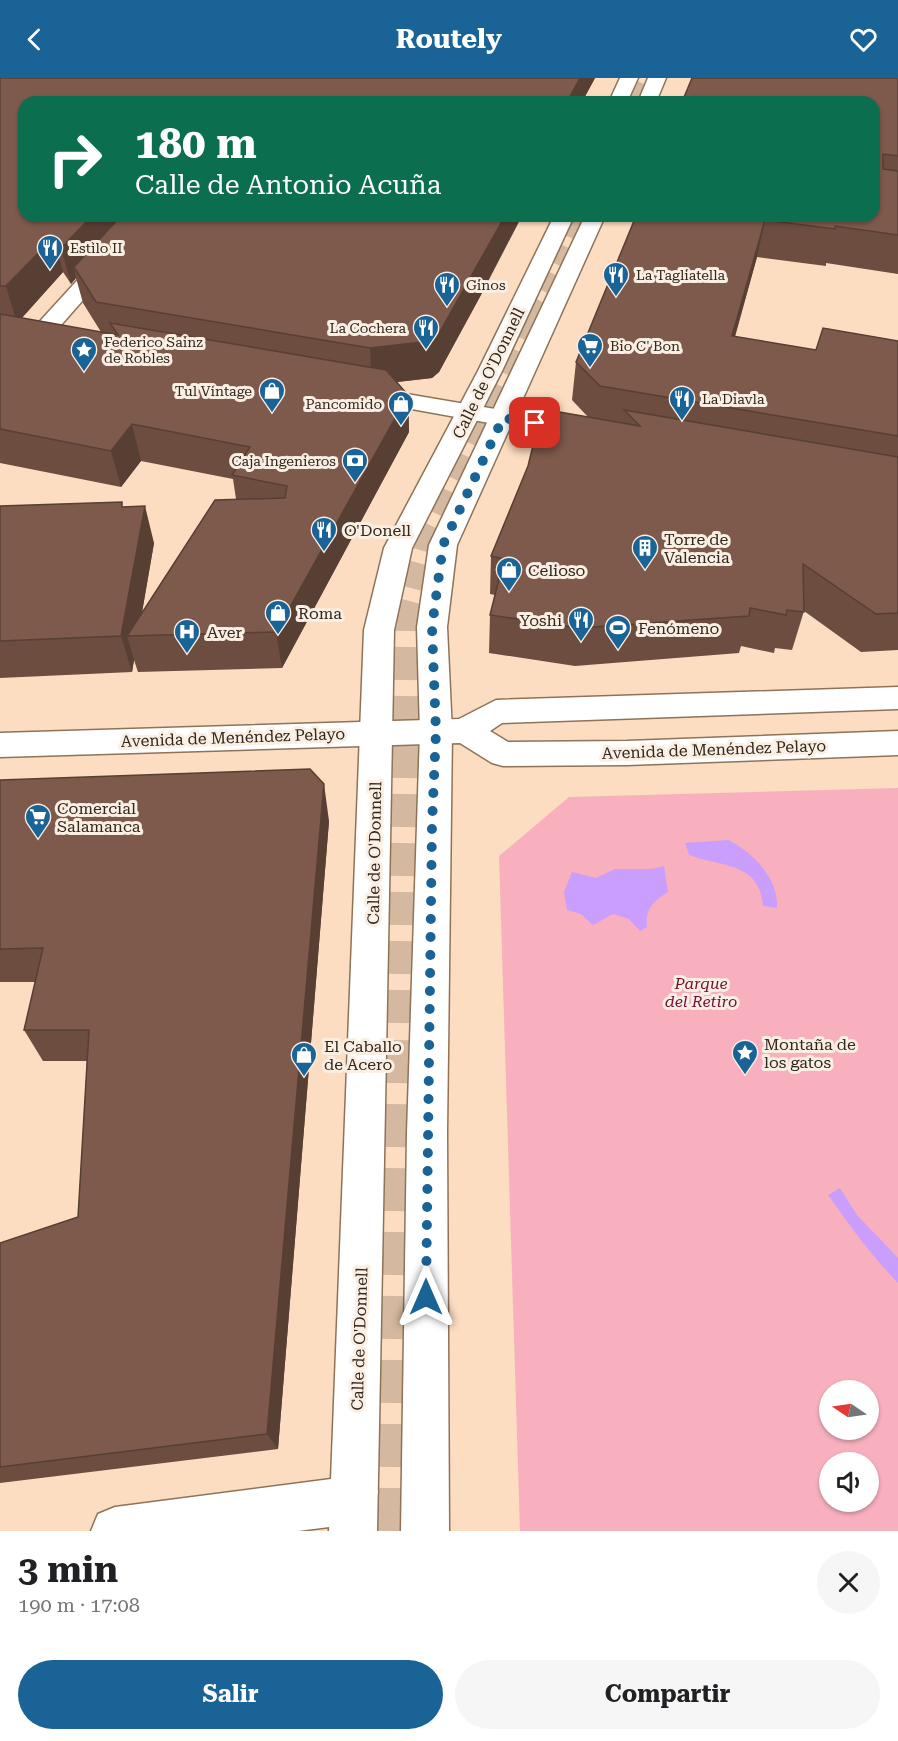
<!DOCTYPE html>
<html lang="es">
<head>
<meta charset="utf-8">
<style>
  :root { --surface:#fff; --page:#f6f6f6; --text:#202124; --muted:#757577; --accent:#196396 }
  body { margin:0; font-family:"Roboto Serif",serif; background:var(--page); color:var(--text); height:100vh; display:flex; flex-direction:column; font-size:22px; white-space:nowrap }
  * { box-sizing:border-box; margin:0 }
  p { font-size:20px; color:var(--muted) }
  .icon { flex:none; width:33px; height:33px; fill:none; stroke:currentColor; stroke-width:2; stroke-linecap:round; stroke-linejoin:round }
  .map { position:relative; height:1453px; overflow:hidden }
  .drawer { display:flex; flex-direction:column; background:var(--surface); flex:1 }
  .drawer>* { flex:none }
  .hud { position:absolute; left:18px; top:18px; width:862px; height:126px; border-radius:18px; box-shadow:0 2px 4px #0004; background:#0b6e4f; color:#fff; overflow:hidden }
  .needle { width:39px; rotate:283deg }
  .fabs { position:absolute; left:819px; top:1302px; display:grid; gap:12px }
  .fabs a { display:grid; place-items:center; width:60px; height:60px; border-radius:50%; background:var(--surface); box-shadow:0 2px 4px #0004; font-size:30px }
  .pin { position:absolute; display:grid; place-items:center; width:51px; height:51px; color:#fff; margin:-26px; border-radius:12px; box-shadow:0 3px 9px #0006 }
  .me { position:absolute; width:66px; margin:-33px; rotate:0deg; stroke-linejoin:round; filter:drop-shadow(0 0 4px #0008) }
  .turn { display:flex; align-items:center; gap:21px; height:126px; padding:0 18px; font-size:27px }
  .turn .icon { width:78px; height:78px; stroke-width:2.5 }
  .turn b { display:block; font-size:42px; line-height:51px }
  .round { display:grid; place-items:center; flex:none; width:63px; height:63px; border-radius:32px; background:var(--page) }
  .overview { display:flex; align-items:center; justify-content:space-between; height:102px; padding:0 18px }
  h1 { font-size:36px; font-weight:700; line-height:45px }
  .button { display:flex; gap:12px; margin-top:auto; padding:12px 18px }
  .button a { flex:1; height:69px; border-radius:36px; background:var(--accent); color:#fff; font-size:24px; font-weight:700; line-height:69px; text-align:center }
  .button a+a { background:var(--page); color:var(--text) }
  header { display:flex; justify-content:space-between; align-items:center; height:78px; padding:0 18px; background:var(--accent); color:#fff; font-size:27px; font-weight:700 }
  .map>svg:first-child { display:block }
  .green { fill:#f8b0bf; fill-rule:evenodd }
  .water { fill:#ca9efd }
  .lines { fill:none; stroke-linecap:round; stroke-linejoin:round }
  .primary-tunnel-far3 { stroke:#d4b9a0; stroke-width:20; stroke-dasharray:20 10; stroke-linecap:butt }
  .primary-tunnel-far2 { stroke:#d4b9a0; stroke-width:26; stroke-dasharray:26 13; stroke-linecap:butt }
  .primary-tunnel-far1 { stroke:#d4b9a0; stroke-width:33; stroke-dasharray:33 16; stroke-linecap:butt }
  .primary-tunnel { stroke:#d4b9a0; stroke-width:43; stroke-dasharray:43 21; stroke-linecap:butt }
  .street-casing { stroke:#8e7359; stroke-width:3 }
  .secondary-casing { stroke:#8e7359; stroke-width:3 }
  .primary-casing { stroke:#8e7359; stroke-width:3 }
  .street { fill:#fff; fill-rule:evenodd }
  .secondary { fill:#fff; fill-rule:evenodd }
  .primary { fill:#fff; fill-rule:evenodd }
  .wall { fill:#6c4d40; fill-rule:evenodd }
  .shaded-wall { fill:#583f34 }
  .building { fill:#7d5a4b; stroke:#583f34; stroke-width:1.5 }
  .route { stroke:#196396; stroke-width:10; stroke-dasharray:0 18 }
  .labels { text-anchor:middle; stroke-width:6; stroke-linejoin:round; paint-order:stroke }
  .far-poi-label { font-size:14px; fill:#32271c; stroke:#fbeee3; text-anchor:start }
  .street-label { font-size:16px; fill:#32271c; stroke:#fbeee3 }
  .poi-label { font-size:16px; fill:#32271c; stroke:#fbeee3; text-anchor:start }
  .park-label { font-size:16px; font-style:italic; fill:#730e35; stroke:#fbeee3 }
</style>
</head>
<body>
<header><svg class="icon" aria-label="back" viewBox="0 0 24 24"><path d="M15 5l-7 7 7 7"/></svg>Routely<svg class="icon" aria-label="heart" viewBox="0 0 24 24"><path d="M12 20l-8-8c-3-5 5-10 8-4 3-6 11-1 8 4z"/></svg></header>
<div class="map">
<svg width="898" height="1453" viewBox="0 0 898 1453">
  <rect width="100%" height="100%" fill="#fcddc1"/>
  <!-- green -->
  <path class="green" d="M898,710v743h-378l-21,-675 70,-59zM830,1312h38v40h-38zM830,1384h38v40h-38z"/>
  <!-- water -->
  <g class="water">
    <path d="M728,762c25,12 51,39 49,68l-14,-2c-3,-44 -42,-39 -74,-51l-4,-12z"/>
    <path d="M664,788l4,26c-14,9 -23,16 -21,35l-7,4 -11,-12 -16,-5 -20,11 -12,-11 -14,-4 -3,-18 8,-20 24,6 19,-9h37z"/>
    <path d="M840,1110l17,27 41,43v25c-27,-28 -48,-57 -70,-88z"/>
  </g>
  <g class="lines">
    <!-- primary-tunnel-far3 -->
    <g class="primary-tunnel-far3">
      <path d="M635,24l12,-24"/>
      <path d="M532,241l49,-103"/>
    </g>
    <!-- primary-tunnel-far2 -->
    <path class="primary-tunnel-far2" d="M406,549l26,-97 101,-213"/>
    <!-- primary-tunnel-far1 -->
    <path class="primary-tunnel-far1" d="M399,945l7,-398"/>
    <!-- primary-tunnel -->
    <path class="primary-tunnel" d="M391,1453l8,-510"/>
    <defs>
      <g id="street">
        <path d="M136,138h21l-110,125h-16l-4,-5 4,-5z"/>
        <path d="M365,309l218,37 9,3 4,5 -4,5 -9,3 -227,-41 -3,-5 3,-5z"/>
        <path d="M354,1390l17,7 7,17 -7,17 -34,17 -39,5h-207l7,-17 17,-7 216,-28z"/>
      </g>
      <path id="secondary" d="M898,609v22l-396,14 -12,8 18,11 119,-1 271,-10v24l-271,10 -124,1 -11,-3 -32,-20 -460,14v-24l459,-14 37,-19z"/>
      <g id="primary">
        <path d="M620,0h18l-11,24h-18z"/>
        <path d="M648,0h18l-10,24h-18z"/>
        <path d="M554,138h20l-72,155 -90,177 -18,82 -17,901h-48l35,-901 20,-82 94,-177z"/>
        <path d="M585,138h20l-148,329 -10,82 5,105 -5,401 2,398h-48l6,-398 13,-401 -3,-105 12,-82z"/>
      </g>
    </defs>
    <!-- street casing -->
    <use href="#street" class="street-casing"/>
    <!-- secondary casing -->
    <use href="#secondary" class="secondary-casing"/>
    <!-- primary casing -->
    <use href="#primary" class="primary-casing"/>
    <!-- street -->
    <use href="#street" class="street"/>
    <!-- secondary -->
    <use href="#secondary" class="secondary"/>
    <!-- primary -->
    <use href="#primary" class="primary"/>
  </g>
  <!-- wall -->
  <g class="wall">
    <path d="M0,0h595l-13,24h-558v114l458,77 -43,79 -7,6 -36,4 12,13 1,37 -127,236 -144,4 -4,-12 -2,12 -132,6v-172l124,1 30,36 -12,69 94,-113 -3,-20 -92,-18 -20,26 -121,-24zM63,194l8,12 5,-6 7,25 18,29 -79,-14z"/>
    <path d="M898,0v196l-72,-11v3l-69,-9 -22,80 81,13 82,-9v309l-37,2 -57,-41 -12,39 -17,-2 -1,5 -33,-7 -2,7 -164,13 -86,-13 1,-38 5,-20 -5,-1 1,-38 98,-138 -17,-18 4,-38 298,-260z"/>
    <path d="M0,702l329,41 -51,628 -278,34v-240l78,-26 9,-156h-44l-19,-31 11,-48h-35z"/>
  </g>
  <!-- shaded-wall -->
  <g class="shaded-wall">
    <path d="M580,0h15l-13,24h-15z"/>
    <path d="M92,138h41l-59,51 2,11 -5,6 -10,-36z"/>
    <path d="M505,138h17l-40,77 -43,79 -7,6 -60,7 -2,-37z"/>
    <path d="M765,142l-8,37 -33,117 8,-38z"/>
    <path d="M54,159l9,35 -46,51 -11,-37z"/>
    <path d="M408,317l1,37 -127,236 -6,-36z"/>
    <path d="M132,346l9,37 -20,26 -10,-36z"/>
    <path d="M145,428l9,37 -16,93h-11l7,24 -2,12 -11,-36z"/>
    <path d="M324,706l5,37 -51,628 -11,-15z"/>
  </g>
  <!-- building -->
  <g class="building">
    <path d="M0,0h580l-13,24h-543v114h68l-31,32 -7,-11 -48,49h-6z"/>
    <path d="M692,0h206v78l-15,-2v15l15,2v64l-63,-9v3l-70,-9 -33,116 84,14 7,-22 75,13v95l-298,-50 -24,-24 60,-146h238v-114h-192z"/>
    <path d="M121,138h384l-67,119 -7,6 -61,7 -274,-46 -22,-35z"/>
    <path d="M0,236l118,21 -8,-12 276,47 22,25 -132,237 -149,4 88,-136 70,-2 2,-12 -55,-11 18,-28 -118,-23 -21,27 -111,-22z"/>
    <path d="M542,331l98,17 -16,-16 274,47v156l-22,1 -73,-50 1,48 -17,-2 -1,5 -36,-7 -1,8 -170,12 -89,-13 14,-56 -13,-3 37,-90z"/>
    <path d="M122,424v5l23,-1 -24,130 -121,5v-135z"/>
    <path d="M310,691l14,15 -57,650 -267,33v-224l78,-26 11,-187h-65l19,-82 -43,1v-169z"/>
  </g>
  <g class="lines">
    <!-- route -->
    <path class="route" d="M426,1219l6,-473 4,-92 -4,-105 11,-82 60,-127 32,5"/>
  </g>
  <!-- icons -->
  <defs>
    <symbol id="restaurant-pin" viewBox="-11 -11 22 30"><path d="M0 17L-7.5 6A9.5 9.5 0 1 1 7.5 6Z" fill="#196396" stroke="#fbeee3"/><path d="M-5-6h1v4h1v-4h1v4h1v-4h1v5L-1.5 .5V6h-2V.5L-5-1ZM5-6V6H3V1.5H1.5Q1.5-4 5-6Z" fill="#fff"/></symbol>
    <symbol id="supermarket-pin" viewBox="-11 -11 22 30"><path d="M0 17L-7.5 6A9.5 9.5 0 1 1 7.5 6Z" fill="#196396" stroke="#fbeee3"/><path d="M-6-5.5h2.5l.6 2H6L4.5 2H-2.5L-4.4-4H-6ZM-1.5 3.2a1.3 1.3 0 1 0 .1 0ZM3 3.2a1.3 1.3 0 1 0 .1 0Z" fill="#fff"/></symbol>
    <symbol id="sight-pin" viewBox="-11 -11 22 30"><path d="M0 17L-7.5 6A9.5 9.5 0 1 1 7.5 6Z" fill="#196396" stroke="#fbeee3"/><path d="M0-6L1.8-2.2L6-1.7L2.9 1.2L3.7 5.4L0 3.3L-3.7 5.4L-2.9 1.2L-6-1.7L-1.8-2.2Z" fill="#fff"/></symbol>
    <symbol id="shop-pin" viewBox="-11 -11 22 30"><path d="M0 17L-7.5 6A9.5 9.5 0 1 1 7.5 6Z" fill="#196396" stroke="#fbeee3"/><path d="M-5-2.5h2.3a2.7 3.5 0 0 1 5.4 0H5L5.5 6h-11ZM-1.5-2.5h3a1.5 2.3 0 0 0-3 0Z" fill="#fff"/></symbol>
    <symbol id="bank-pin" viewBox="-11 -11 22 30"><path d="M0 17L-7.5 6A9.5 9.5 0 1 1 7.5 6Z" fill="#196396" stroke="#fbeee3"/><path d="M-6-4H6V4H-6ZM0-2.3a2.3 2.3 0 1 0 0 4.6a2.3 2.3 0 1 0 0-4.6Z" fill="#fff"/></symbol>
    <symbol id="building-pin" viewBox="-11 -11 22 30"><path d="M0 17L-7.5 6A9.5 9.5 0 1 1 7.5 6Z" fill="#196396" stroke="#fbeee3"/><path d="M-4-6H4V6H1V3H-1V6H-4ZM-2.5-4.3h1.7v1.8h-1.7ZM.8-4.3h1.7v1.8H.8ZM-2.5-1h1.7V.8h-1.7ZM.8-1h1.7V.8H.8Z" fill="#fff"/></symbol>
    <symbol id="stadium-pin" viewBox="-11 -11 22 30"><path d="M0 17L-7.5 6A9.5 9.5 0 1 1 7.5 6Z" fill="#196396" stroke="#fbeee3"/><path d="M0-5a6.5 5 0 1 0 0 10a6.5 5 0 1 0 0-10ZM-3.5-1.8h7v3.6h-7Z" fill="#fff"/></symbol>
    <symbol id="hospital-pin" viewBox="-11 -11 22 30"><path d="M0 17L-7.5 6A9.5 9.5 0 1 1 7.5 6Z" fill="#196396" stroke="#fbeee3"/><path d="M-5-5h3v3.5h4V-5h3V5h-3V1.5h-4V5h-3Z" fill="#fff"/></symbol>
  </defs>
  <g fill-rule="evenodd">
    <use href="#restaurant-pin" x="35" y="155" width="30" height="40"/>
    <use href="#restaurant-pin" x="601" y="182" width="30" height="40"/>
    <use href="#restaurant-pin" x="432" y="192" width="30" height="40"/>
    <use href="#restaurant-pin" x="411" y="235" width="30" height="40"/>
    <use href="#supermarket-pin" x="575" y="253" width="30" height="40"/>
    <use href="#sight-pin" x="69" y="257" width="30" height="40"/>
    <use href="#shop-pin" x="257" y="298" width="30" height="40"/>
    <use href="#restaurant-pin" x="667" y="306" width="30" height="40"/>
    <use href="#shop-pin" x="386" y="311" width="30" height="40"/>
    <use href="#bank-pin" x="340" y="368" width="30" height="40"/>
    <use href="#restaurant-pin" x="309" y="437" width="30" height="40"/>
    <use href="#building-pin" x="630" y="455" width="30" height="40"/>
    <use href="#shop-pin" x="494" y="477" width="30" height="40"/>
    <use href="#shop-pin" x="263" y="520" width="30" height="40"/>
    <use href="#restaurant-pin" x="566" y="527" width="30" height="40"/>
    <use href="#stadium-pin" x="603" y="535" width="30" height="40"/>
    <use href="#hospital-pin" x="172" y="539" width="30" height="40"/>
    <use href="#supermarket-pin" x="23" y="724" width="30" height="40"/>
    <use href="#sight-pin" x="730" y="960" width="30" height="40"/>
    <use href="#shop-pin" x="289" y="962" width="30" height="40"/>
  </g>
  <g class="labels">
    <!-- far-poi labels -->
    <g class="far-poi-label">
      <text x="70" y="175">Estilo II</text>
      <text x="636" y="202">La Tagliatella</text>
      <text x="466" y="212">Ginos</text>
      <text x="406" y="255" text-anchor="end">La Cochera</text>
      <text x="104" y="269">Federico Sainz<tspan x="104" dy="16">de Robles</tspan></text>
      <text x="610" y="273">Bio C' Bon</text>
      <text x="252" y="318" text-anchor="end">Tul Vintage</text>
      <text x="702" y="326">La Diavla</text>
      <text x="382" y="331" text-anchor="end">Pancomido</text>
      <text x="336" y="388" text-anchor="end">Caja Ingenieros</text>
    </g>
    <!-- street labels -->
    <g class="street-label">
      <text transform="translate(488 295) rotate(-64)" y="6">Calle de O'Donnell</text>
      <text transform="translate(233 659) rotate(-2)" y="6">Avenida de Menéndez Pelayo</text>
      <text transform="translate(714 671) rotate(-2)" y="6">Avenida de Menéndez Pelayo</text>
      <text transform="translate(374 775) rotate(-89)" y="6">Calle de O'Donnell</text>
      <text transform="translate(359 1261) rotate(-88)" y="6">Calle de O'Donnell</text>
    </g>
    <!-- poi labels -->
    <g class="poi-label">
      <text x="344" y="458">O'Donell</text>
      <text x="664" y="467">Torre de<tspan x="664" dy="18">Valencia</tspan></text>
      <text x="528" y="498">Celioso</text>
      <text x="298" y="541">Roma</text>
      <text x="562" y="548" text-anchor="end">Yoshi</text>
      <text x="638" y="556">Fenómeno</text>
      <text x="207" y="560">Aver</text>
      <text x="57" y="736">Comercial<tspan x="57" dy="18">Salamanca</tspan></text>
      <text x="764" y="972">Montaña de<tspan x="764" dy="18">los gatos</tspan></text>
      <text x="324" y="974">El Caballo<tspan x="324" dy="18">de Acero</tspan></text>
    </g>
    <!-- park labels -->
    <g class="park-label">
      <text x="701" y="911">Parque<tspan x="701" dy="18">del Retiro</tspan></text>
    </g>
  </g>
</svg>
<div class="fabs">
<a><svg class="needle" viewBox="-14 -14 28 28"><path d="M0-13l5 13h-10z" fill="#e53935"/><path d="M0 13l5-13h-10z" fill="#757577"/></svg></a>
<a><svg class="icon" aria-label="sound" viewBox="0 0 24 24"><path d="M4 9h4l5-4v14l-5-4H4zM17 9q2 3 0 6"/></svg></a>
</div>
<div class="pin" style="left:535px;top:345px;background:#d93025"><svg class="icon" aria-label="arrive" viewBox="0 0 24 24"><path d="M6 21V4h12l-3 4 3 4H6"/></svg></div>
<svg class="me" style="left:426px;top:1219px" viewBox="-20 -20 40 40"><path d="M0-17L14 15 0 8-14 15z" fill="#196396" stroke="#fff" stroke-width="4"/></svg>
<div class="hud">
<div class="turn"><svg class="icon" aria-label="right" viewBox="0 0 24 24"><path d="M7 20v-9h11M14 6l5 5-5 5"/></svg><div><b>180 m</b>Calle de Antonio Acuña</div></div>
</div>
</div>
<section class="drawer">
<div class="overview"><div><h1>3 min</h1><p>190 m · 17:08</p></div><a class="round"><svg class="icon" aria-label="close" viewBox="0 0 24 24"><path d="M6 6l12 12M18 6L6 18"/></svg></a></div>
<div class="button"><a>Salir</a><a>Compartir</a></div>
</section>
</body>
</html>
